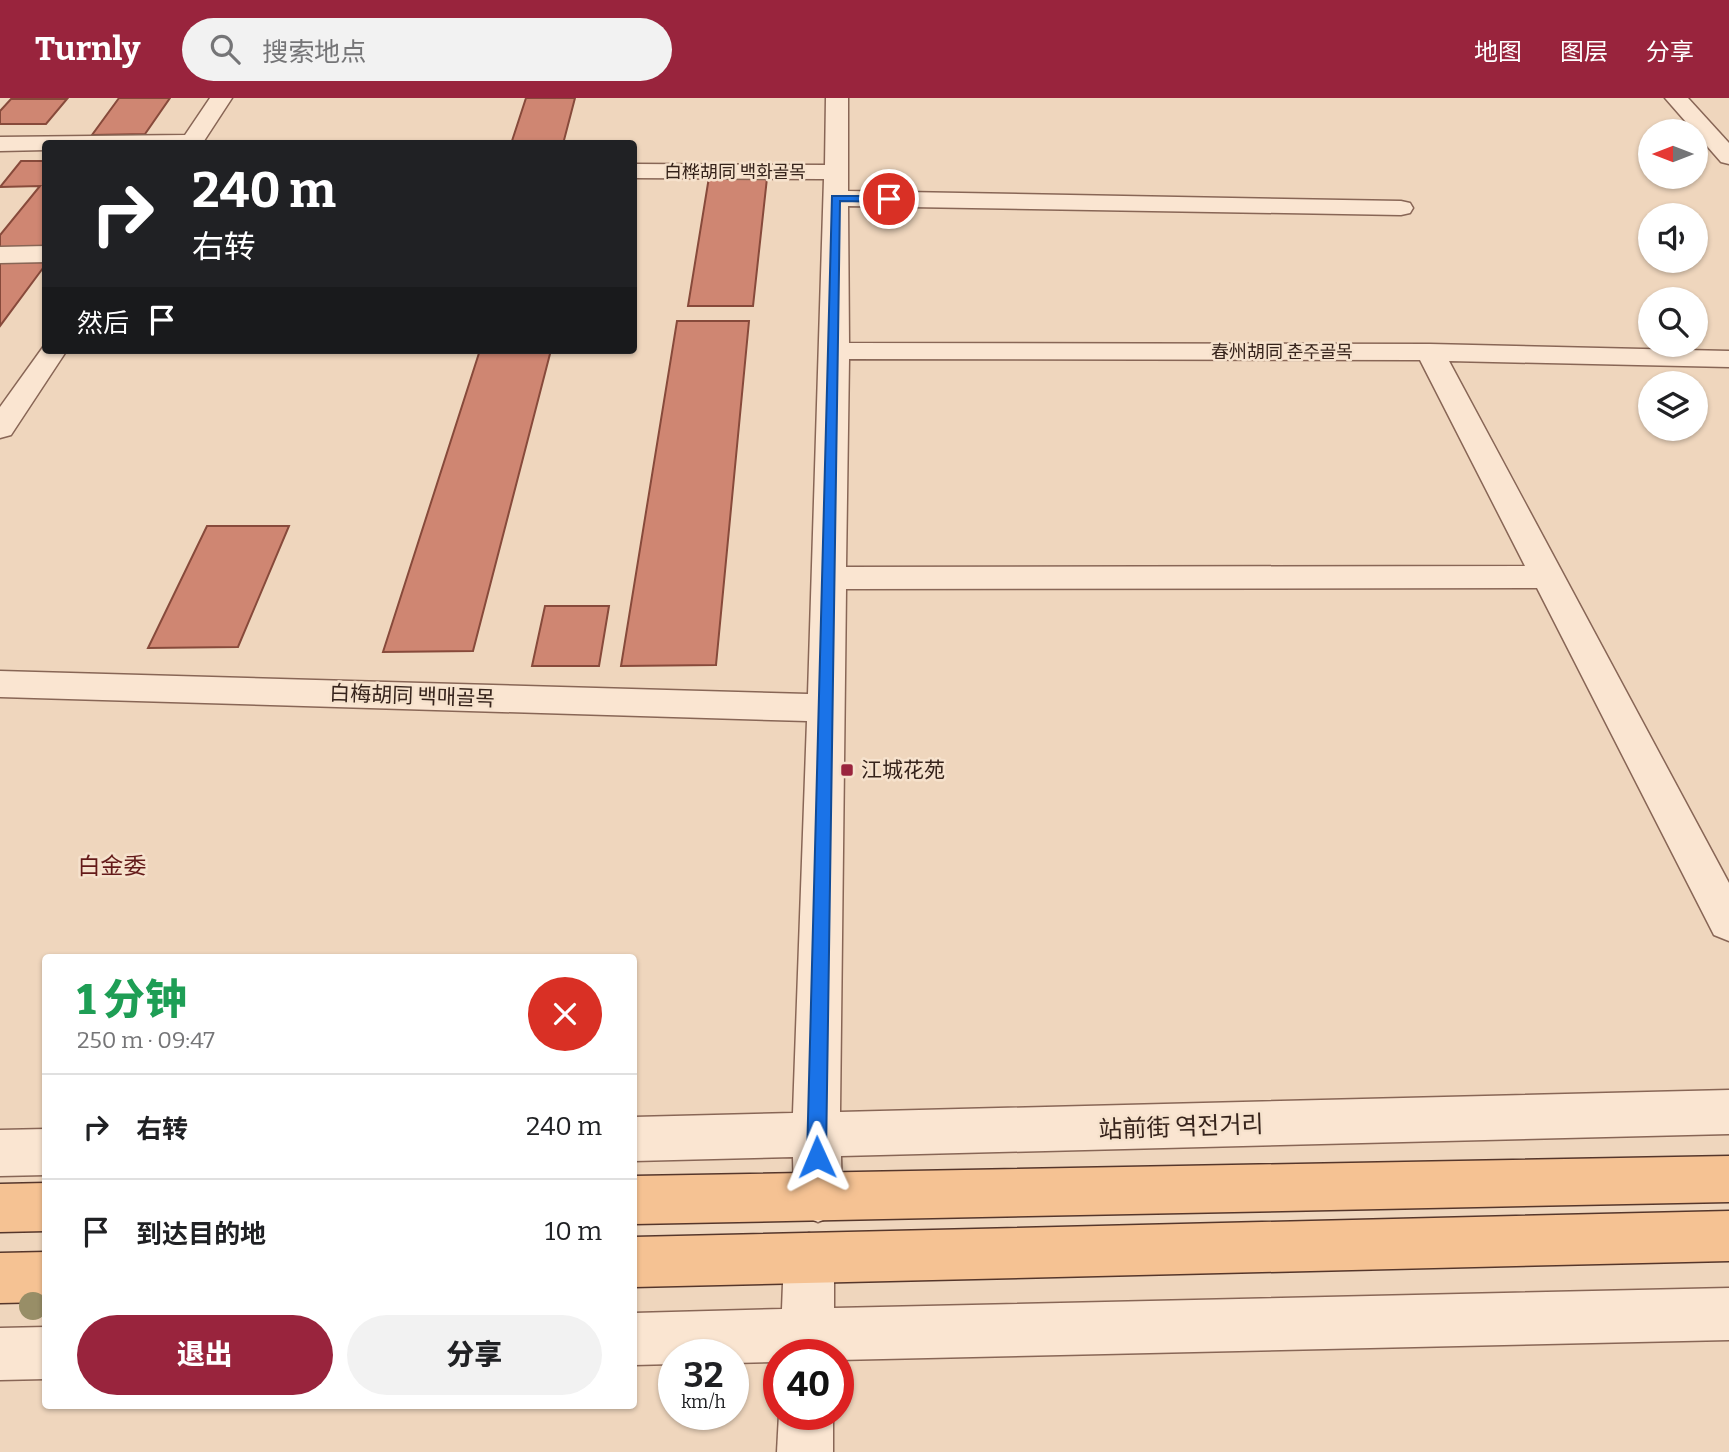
<!DOCTYPE html>
<html lang="zh">
<head>
<meta charset="utf-8">
<style>
  :root { --surface:#fff; --page:#f2f2f2; --text:#202124; --muted:#757577; --line:#e0e0e0; --accent:#99243d }
  body { margin:0; font-family:Bitter,"Noto Sans SC","Noto Sans KR",serif; background:var(--page); color:var(--text); height:100vh; display:flex; flex-direction:column; font-size:26px; white-space:nowrap }
  * { box-sizing:border-box; margin:0 }
  p { font-size:23px; color:var(--muted) }
  .icon { flex:none; width:38px; height:38px; fill:none; stroke:currentColor; stroke-width:2; stroke-linecap:round; stroke-linejoin:round }
  .map { position:relative; flex:1; overflow:hidden }
  .details { position:absolute; left:42px; top:856px; width:595px; height:455px; display:flex; flex-direction:column; background:var(--surface); border-radius:7px; box-shadow:0 2px 5px #0004 }
  .details>* { flex:none }
  .guide { position:absolute; left:42px; top:42px; width:595px; height:214px; border-radius:7px; box-shadow:0 2px 5px #0004; background:#202124; color:#fff; overflow:hidden }
  .needle { width:46px; rotate:270deg }
  .controls { position:absolute; left:1638px; top:21px; display:grid; gap:14px }
  .controls a { display:grid; place-items:center; width:70px; height:70px; border-radius:50%; background:var(--surface); box-shadow:0 2px 5px #0004; font-size:35px }
  .speed { position:absolute; left:658px; top:1241px; display:flex; gap:14px; font-size:35px; font-weight:700; text-align:center }
  .speed>* { display:grid; place-content:center; width:91px; height:91px; border-radius:50%; background:var(--surface); box-shadow:0 2px 5px #0004; line-height:1 }
  .speed small { font-size:18px; font-weight:400 }
  .speed .limit { border:10px solid #d22; background:#fff; color:#111 }
  .pin { position:absolute; display:grid; place-items:center; width:60px; height:60px; color:#fff; margin:-30px; border:4px solid #fff; border-radius:50%; box-shadow:0 2px 7px #0007 }
  .me { position:absolute; width:77px; margin:-38px; rotate:359deg; stroke-linejoin:round; filter:drop-shadow(0 0 5px #0008) }
  .turn { display:flex; align-items:center; gap:24px; height:147px; padding:0 35px; font-size:32px }
  .turn .icon { width:91px; height:91px; stroke-width:2.5 }
  .turn b { display:block; font-size:49px; line-height:60px }
  .then { display:flex; align-items:center; height:66px; padding:0 35px; background:#0003; gap:14px; font-size:26px }
  .round { display:grid; place-items:center; flex:none; width:74px; height:74px; border-radius:37px; background:var(--page) }
  .summary { display:flex; align-items:center; justify-content:space-between; height:119px; padding:0 35px }
  h1 { font-size:42px; font-weight:800; line-height:52px; color:#1e9e55 }
  .primary-button { display:flex; gap:14px; margin-top:auto; padding:14px 35px }
  .primary-button a { flex:1; height:80px; border-radius:42px; background:var(--accent); color:#fff; font-size:28px; font-weight:800; line-height:80px; text-align:center }
  .primary-button a+a { background:var(--page); color:var(--text) }
  ul { padding:0; list-style:none }
  li { display:flex; align-items:center; gap:21px; height:105px; padding:0 35px; border-top:2px solid var(--line) }
  li div { flex:1 }
  li b { display:block; font-size:26px }
  li em { font-style:normal }
  header { display:flex; align-items:center; gap:42px; box-sizing:border-box; height:98px; padding:0 35px; background:var(--accent); color:#fff }
  header strong { font-size:33px }
  nav { display:flex; gap:38px; margin-inline-start:auto; font-size:24px }
  .search { width:490px; height:63px; background:var(--page); display:flex; align-items:center; gap:18px; box-sizing:border-box; padding:0 24px; border-radius:38px; color:var(--muted); font-size:26px }
  .map>svg:first-child { display:block }
  .building { fill:#cf8672; stroke:#874a3b; stroke-width:2 }
  .lines { fill:none; stroke-linecap:round; stroke-linejoin:round }
  .minor-casing { stroke:#886656; stroke-width:3 }
  .major-casing { stroke:#55362b; stroke-width:3 }
  .minor { fill:#fae5d1; fill-rule:evenodd }
  .major { fill:#f5c293; fill-rule:evenodd }
  .tree { fill:#988e67 }
  .route { fill:#1a73e8; stroke:#114b97; stroke-width:2 }
  .poi-dot { fill:#99243d; stroke:#f6e2cd; stroke-width:2.5 }
  .labels { text-anchor:middle; stroke-width:5; stroke-linejoin:round; paint-order:stroke }
  .far-street-label { font-size:18px; fill:#36231b; stroke:#f6e2cd }
  .street-label { font-size:21px; fill:#36231b; stroke:#f6e2cd }
  .poi-label { font-size:21px; fill:#36231b; stroke:#f6e2cd; text-anchor:start }
  .neighbourhood-label { font-size:23px; fill:#641a19; stroke:#f6e2cd }
  .near-street-label { font-size:24px; fill:#36231b; stroke:#f6e2cd }
</style>
</head>
<body>
<header>
<strong>Turnly</strong>
<div class="search"><svg class="icon" aria-label="search" viewBox="0 0 24 24"><circle cx="10" cy="10" r="6"/><path d="M15 15l6 6"/></svg>搜索地点</div>
<nav><a>地图</a><a>图层</a><a>分享</a></nav>
</header>
<div class="map">
<svg width="1729" height="1354" viewBox="0 0 1729 1354">
  <rect width="100%" height="100%" fill="#efd6bd"/>
  <!-- building -->
  <g class="building">
    <path d="M119,0h51l-25,36 -53,1z"/>
    <path d="M526,0h49l-12,46h-52z"/>
    <path d="M11,1h56l-21,25h-46v-13z"/>
    <path d="M21,63h25v90h-46v-16l40,-49 -40,1z"/>
    <path d="M709,79l58,1 -14,128h-65z"/>
    <path d="M46,164v2l-46,62v-63z"/>
    <path d="M677,223h72l-33,344 -95,1z"/>
    <path d="M480,252h71l-78,301 -90,1z"/>
    <path d="M207,428h82l-51,121 -90,1z"/>
    <path d="M545,508h64l-10,60h-67z"/>
  </g>
  <g class="lines">
    <defs>
      <g id="minor">
        <path d="M210,0h22l-30,46h-156v6l-46,1v-14l185,-2z"/>
        <path d="M826,0h22v93l553,10 9,2 3,5 -3,5 -9,2 -553,-9 1,137 581,1 299,7v16l-280,-6 280,522v58l-15,-6 -177,-347 -691,1 -6,523 889,-22v44l-888,22 1,42 -7,17 -17,7 -17,-7 -7,-17 -1,-41 -159,4v-44l159,-4 14,-392 -807,-24v-26l808,23 16,-515 -190,-1v-14l191,1zM849,261l571,1 105,206 -679,1z"/>
        <path d="M1665,0h23l41,45v21l-8,-2z"/>
        <path d="M46,148v16l-46,1v-16z"/>
        <path d="M46,245v7h21l-56,85 -11,3v-31z"/>
        <path d="M46,1031v46l-46,1v-46z"/>
        <path d="M809,1135l18,7 7,18v50l895,-20v52l-891,20v-6h-59v8l-46,1v-9h-59v10l-40,1v-52l148,-4 2,-51 7,-18z"/>
        <path d="M46,1229v52l-46,1v-52z"/>
        <path d="M779,1316h54v38h-56z"/>
      </g>
      <g id="major">
        <path d="M1729,1058v46l-1095,22v-48z"/>
        <path d="M46,1085v48l-46,1v-48z"/>
        <path d="M1729,1113v50l-1095,26v-50z"/>
        <path d="M46,1154v50l-46,1v-50z"/>
      </g>
    </defs>
    <!-- minor casing -->
    <use href="#minor" class="minor-casing"/>
    <!-- major casing -->
    <use href="#major" class="major-casing"/>
    <!-- minor -->
    <use href="#minor" class="minor"/>
    <!-- major -->
    <use href="#major" class="major"/>
  </g>
  <!-- trees -->
  <circle class="tree" cx="33" cy="1208" r="14"/>
  <!-- route -->
  <path class="route" d="M832,98h57l5,3 -5,3 -49,-1 -14,956 -2,6 -7,3 -7,-3 -3,-6z"/>
  <!-- markers -->
  <rect class="poi-dot" x="840" y="665" width="14" height="14" rx="3.5"/>
  <g class="labels">
    <!-- far-street labels -->
    <g class="far-street-label">
      <text x="735" y="80">白桦胡同 백화골목</text>
      <text x="1282" y="260">春州胡同 춘주골목</text>
    </g>
    <!-- street labels -->
    <g class="street-label">
      <text transform="translate(412 598) rotate(2)" y="7">白梅胡同 백매골목</text>
    </g>
    <!-- poi labels -->
    <g class="poi-label">
      <text x="861" y="679">江城花苑</text>
    </g>
    <!-- neighbourhood labels -->
    <g class="neighbourhood-label">
      <text x="112" y="776">白金委</text>
    </g>
    <!-- near-street labels -->
    <g class="near-street-label">
      <text transform="translate(1181 1029) rotate(-2)" y="8">站前街 역전거리</text>
    </g>
  </g>
</svg>
<div class="controls">
<a><svg class="needle" viewBox="-14 -14 28 28"><path d="M0-13l5 13h-10z" fill="#e53935"/><path d="M0 13l5-13h-10z" fill="#757577"/></svg></a>
<a><svg class="icon" aria-label="sound" viewBox="0 0 24 24"><path d="M4 9h4l5-4v14l-5-4H4zM17 9q2 3 0 6"/></svg></a>
<a><svg class="icon" aria-label="search" viewBox="0 0 24 24"><circle cx="10" cy="10" r="6"/><path d="M15 15l6 6"/></svg></a>
<a><svg class="icon" aria-label="layers" viewBox="0 0 24 24"><path d="M12 4l9 5-9 5-9-5zM3 14l9 5 9-5"/></svg></a>
</div>
<div class="speed"><div>32<small>km/h</small></div><div class="limit">40</div></div>
<div class="pin" style="left:889px;top:101px;background:#d93025"><svg class="icon" aria-label="arrive" viewBox="0 0 24 24"><path d="M6 21V4h12l-3 4 3 4H6"/></svg></div>
<svg class="me" style="left:817px;top:1059px" viewBox="-20 -20 40 40"><path d="M0-17L14 15 0 8-14 15z" fill="#1a73e8" stroke="#fff" stroke-width="4"/></svg>
<div class="guide">
<div class="turn"><svg class="icon" aria-label="right" viewBox="0 0 24 24"><path d="M7 20v-9h11M14 6l5 5-5 5"/></svg><div><b>240 m</b>右转</div></div>
<div class="then">然后<svg class="icon" aria-label="arrive" viewBox="0 0 24 24"><path d="M6 21V4h12l-3 4 3 4H6"/></svg></div>
</div>
<section class="details">
<div class="summary"><div><h1>1 分钟</h1><p>250 m · 09:47</p></div><a class="round" style="background:#d93025;color:#fff"><svg class="icon" aria-label="close" viewBox="0 0 24 24"><path d="M6 6l12 12M18 6L6 18"/></svg></a></div>
<ul>
<li><svg class="icon" aria-label="right" viewBox="0 0 24 24"><path d="M7 20v-9h11M14 6l5 5-5 5"/></svg><div><b>右转</b></div><em>240 m</em></li>
<li><svg class="icon" aria-label="arrive" viewBox="0 0 24 24"><path d="M6 21V4h12l-3 4 3 4H6"/></svg><div><b>到达目的地</b></div><em>10 m</em></li>
</ul>
<div class="primary-button"><a>退出</a><a>分享</a></div>
</section>
</div>
</body>
</html>
